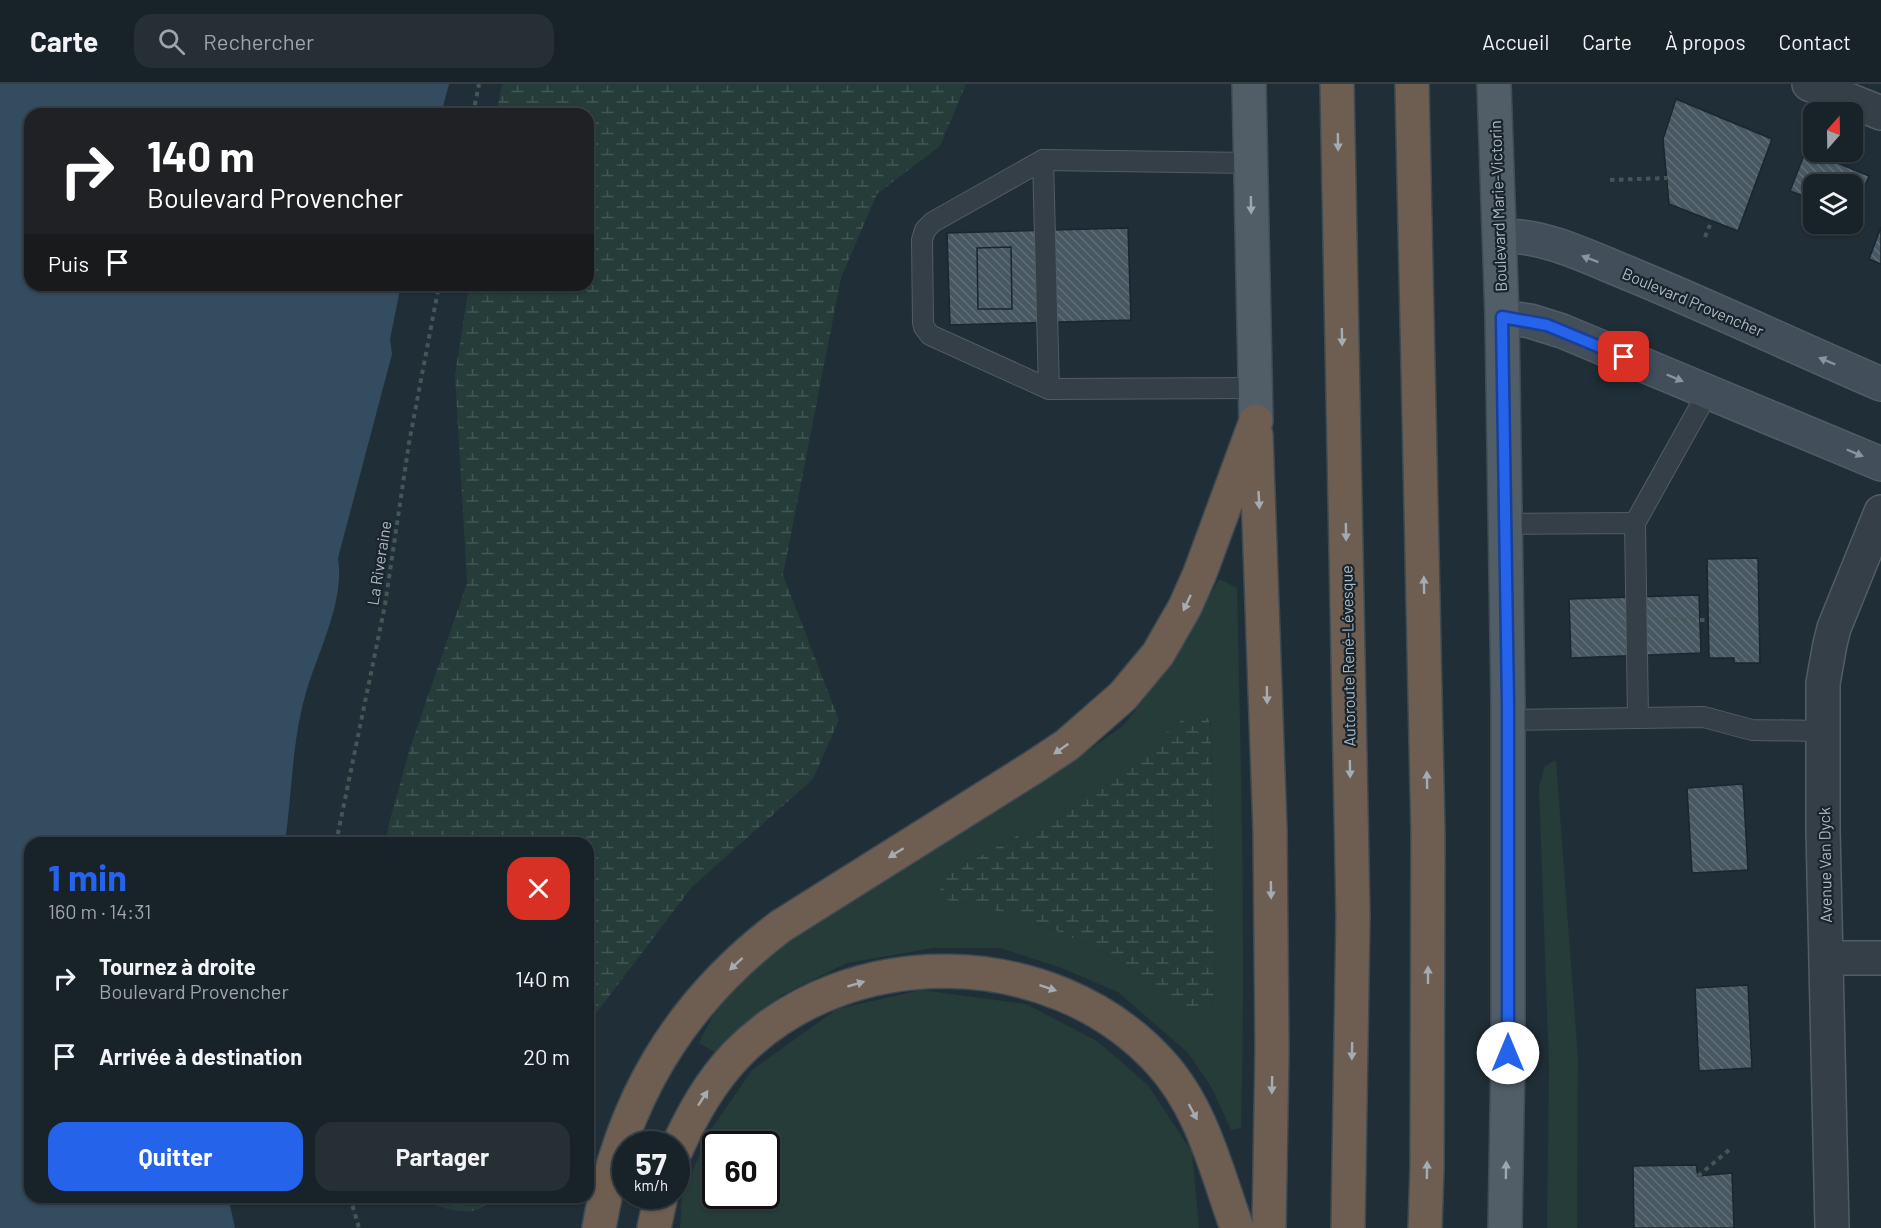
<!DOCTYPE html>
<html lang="fr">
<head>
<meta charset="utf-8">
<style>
  :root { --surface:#182229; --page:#252f35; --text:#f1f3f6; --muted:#9fa4a8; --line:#363f46; --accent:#2563eb }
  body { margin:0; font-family:Barlow,sans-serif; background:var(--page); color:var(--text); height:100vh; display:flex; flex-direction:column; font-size:22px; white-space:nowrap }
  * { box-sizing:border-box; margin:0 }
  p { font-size:20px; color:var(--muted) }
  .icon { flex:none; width:33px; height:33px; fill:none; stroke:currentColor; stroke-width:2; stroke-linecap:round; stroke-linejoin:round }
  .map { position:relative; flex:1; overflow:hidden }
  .details { position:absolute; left:24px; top:753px; width:570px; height:366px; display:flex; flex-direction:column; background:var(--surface); border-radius:18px; box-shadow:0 2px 4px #0004,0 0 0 2px var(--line) }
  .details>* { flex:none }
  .guide { position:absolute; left:24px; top:24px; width:570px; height:183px; border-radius:18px; box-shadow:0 2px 4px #0004,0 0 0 2px var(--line); background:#202124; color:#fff; overflow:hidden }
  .needle { width:39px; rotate:20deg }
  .fabs { position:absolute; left:1803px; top:18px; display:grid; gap:12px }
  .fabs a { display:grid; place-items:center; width:60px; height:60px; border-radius:12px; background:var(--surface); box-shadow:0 2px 4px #0004,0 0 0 2px var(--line); font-size:30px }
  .speed { position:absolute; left:612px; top:1047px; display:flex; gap:12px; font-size:30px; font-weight:700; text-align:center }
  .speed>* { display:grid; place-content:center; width:78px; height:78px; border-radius:50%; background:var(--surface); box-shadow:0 2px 4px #0004,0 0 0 2px var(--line); line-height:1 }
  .speed small { font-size:15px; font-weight:400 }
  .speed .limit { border:3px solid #111; border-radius:9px; background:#fff; color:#111 }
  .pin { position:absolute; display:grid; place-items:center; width:51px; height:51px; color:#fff; margin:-26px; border-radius:12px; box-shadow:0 3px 9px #0006 }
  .me { position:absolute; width:66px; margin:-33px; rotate:0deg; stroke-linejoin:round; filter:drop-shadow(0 0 4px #0008) }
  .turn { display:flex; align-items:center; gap:21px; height:126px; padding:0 24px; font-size:27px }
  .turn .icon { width:78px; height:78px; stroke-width:2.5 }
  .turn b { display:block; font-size:42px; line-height:51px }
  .then { display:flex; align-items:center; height:57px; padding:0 24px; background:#0003; gap:12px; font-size:22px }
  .round { display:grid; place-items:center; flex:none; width:63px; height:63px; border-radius:18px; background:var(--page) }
  .headline { display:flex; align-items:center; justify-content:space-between; height:102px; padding:0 24px }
  h1 { font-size:36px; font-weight:700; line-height:45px; color:var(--accent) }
  .button { display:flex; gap:12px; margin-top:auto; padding:12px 24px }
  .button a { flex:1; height:69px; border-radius:18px; background:var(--accent); color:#fff; font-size:24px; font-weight:700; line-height:69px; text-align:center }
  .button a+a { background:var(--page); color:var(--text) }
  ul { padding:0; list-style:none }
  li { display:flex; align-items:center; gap:18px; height:78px; padding:0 24px }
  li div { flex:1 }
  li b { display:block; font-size:22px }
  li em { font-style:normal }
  header { display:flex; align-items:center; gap:36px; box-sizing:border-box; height:84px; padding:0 30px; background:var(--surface); border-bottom:2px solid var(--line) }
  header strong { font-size:28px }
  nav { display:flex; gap:33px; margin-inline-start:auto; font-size:21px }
  .search { width:420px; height:54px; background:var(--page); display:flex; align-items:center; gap:15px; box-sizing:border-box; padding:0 21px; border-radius:18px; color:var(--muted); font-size:22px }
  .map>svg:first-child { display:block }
  .grass { fill:#253c39; fill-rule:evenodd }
  .wetland { fill:url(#wetland-marsh) }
  .water { fill:#344c5f }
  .building { fill:url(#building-back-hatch); stroke:#1b262e; stroke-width:1.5 }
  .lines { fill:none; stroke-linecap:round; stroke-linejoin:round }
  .lane-casing { stroke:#515d65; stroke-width:22 }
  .street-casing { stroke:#515d65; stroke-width:36 }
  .secondary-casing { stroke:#515d65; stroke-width:36 }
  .primary-casing { stroke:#404b54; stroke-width:36 }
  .highway-casing { stroke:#3e4a52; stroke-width:36 }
  .path { stroke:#425756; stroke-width:4; stroke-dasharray:4.5 4.5; stroke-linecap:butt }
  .lane { stroke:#343f48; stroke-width:20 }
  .street { stroke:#343f48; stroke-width:33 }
  .secondary { stroke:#424f5b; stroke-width:33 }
  .primary { stroke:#515e68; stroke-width:33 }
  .highway { stroke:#6e5e51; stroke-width:33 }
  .oneway { fill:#a4acb3 }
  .oneway2 { fill:#9ba8b2 }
  .oneway3 { fill:#88959f }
  .route-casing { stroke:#184099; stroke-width:15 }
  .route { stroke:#2563eb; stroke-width:10 }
  .labels { text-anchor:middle; stroke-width:4.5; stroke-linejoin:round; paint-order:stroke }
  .street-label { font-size:16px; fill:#aebac4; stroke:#19242c }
</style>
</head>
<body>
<header>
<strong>Carte</strong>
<div class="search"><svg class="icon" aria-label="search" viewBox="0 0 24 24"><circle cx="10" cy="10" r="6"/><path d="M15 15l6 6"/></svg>Rechercher</div>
<nav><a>Accueil</a><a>Carte</a><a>À propos</a><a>Contact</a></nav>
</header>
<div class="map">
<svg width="1881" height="1144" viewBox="0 0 1881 1144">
  <defs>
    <pattern id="wetland-marsh" width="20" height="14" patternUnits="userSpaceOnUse" patternTransform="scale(1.5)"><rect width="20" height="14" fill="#253c39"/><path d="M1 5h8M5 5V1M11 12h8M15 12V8" fill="none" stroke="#425654"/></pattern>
    <pattern id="building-back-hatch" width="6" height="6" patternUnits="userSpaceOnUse" patternTransform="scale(1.5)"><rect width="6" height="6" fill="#485863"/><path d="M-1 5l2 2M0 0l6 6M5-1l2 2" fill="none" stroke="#606e78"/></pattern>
  </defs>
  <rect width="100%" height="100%" fill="#202e37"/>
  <!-- grass -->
  <g class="grass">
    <path d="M1219,495l18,9c4,180 9,360 4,540l-10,2 -19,-42 -24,-35 -70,-61 -59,-25 -59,-19h-67l-86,15 -65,32 -66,58 -17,-10 14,-28 43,-51 45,-33 69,-46 93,-53 88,-55 73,-52 52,-68zM1188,631l23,7 4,261c-1,14 -1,25 -14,32 -26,-12 -42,-28 -65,-43 -59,-37 -121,-61 -189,-72l9,-31 108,-59 64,-46z"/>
    <path d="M1556,676l22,299 -1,169h-30l2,-161 -10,-280 6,-21z"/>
    <path d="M921,906l105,14 71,37 51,44 44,67 7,76h-519l2,-33 28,-64 42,-61 85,-61zM716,1060h50v52h-50z"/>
  </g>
  <!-- wetland -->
  <g class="wetland">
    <path d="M502,0h464l-26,62 -63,48 -36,84 -58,297 56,145 -26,59 -122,109 -103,136v-181h-202l2,-16 22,-79 57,-165 -12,-208 14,-90h119v-171h-92z"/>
    <path d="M1198,628c9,4 13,8 13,18l4,253c-1,14 -1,24 -14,32 -25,-9 -43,-29 -65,-43 -58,-37 -121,-61 -189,-72l-6,-5 -1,-11 5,-9 119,-65 64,-46 60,-49z"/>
    <path d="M424,1113h74c-7,4 -15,11 -22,13 -13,4 -43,-2 -52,-13z"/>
  </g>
  <!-- water -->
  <path class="water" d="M0,0h449l-8,30h-411v171h371l-11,54 2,15 -54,204c7,45 -21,95 -33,138 -13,47 -13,98 -20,147h-255v354h198l7,31h-235z"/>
  <!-- building -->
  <g class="building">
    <path d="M1676,15l96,40 -34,92 -69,-27 -6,-65z"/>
    <path d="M1806,66l63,26 -16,40 -1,-32h-38v16l-24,-9z"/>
    <path d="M1881,143v37l-12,-5z"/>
    <path d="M1128,144l3,92 -181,5 -3,-92z"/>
    <path d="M1011,163l1,62h-34l-1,-61z"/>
    <path d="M1758,474l2,105h-26v-5h-25l-2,-99z"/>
    <path d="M1699,511l2,58 -130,5 -2,-59z"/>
    <path d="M1743,700l5,86 -56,3 -5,-85z"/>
    <path d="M1748,901l4,83 -53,3 -4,-83z"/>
    <path d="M1696,1081l2,11 34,-3 2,55h-100l-1,-62z"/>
  </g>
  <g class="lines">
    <defs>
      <g id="lane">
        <path d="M1043,76l-110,62 -8,8 -3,10 1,82 1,5 6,8 119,54"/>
        <path d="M1250,79l-207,-3 6,229 206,-1"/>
        <path d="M1635,439l73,-131"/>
        <path d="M1504,440l131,-1 3,195"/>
        <path d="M1508,636l196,-3 48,13 72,1"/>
      </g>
      <g id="street">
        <path d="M1809,0l72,29"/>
        <path d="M1827,874h54"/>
        <path d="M1832,1144l-9,-398v-147l7,-39 4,-16 47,-116"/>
      </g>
      <g id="secondary">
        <path d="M1500,152c44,-2 90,22 130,38 85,35 167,74 251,110"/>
        <path d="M1502,233l28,4 32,10 319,133"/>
      </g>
      <g id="primary">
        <path d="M1249,0l7,337"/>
        <path d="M1494,0l8,233 6,387v349l-3,175"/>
      </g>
      <g id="highway">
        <path d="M1337,0l16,831 -5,313"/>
        <path d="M1412,0l16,750 -1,335 -2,59"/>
        <path d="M1256,351l14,395 2,220 -3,178"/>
        <path d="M676,1066c16,-35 34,-68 61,-96 111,-113 314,-110 422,7 43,46 57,109 78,167"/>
        <path d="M599,1144c21,-126 80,-225 182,-302l253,-159 33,-22 56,-49 35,-42 27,-47 15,-34 56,-152"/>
        <path d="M654,1144l7,-32"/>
      </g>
    </defs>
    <!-- lane casing -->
    <use href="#lane" class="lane-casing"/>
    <!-- street casing -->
    <use href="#street" class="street-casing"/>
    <!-- secondary casing -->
    <use href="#secondary" class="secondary-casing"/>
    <!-- primary casing -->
    <use href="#primary" class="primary-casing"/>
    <!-- highway casing -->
    <use href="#highway" class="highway-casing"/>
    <!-- path -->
    <g class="path">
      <path d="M473,30l6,-30"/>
      <path d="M1610,96l57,-2"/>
      <path d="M1705,153l5,-12"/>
      <path d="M1664,536h44"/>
      <path d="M336,759l49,-238 24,-162 30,-158"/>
      <path d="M1698,1092l31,-26"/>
      <path d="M350,1113l9,31"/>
    </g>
    <!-- lane -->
    <use href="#lane" class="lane"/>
    <!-- street -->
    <use href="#street" class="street"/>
    <!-- secondary -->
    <use href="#secondary" class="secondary"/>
    <!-- primary -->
    <use href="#primary" class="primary"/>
    <!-- highway -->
    <use href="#highway" class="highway"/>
  </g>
  <!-- one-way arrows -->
  <defs><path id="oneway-solid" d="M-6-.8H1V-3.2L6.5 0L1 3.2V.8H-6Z" transform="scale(1.5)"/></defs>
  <g class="oneway">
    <use href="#oneway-solid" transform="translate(1338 58) rotate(89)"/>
    <use href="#oneway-solid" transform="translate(1342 253) rotate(89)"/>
    <use href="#oneway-solid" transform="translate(1259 416) rotate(87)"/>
    <use href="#oneway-solid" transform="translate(1346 448) rotate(89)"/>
    <use href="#oneway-solid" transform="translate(1424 501) rotate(-91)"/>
    <use href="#oneway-solid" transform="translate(1187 519) rotate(115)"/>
    <use href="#oneway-solid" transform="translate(1267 611) rotate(89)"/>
    <use href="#oneway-solid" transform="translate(1061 665) rotate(145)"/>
    <use href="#oneway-solid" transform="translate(1350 685) rotate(89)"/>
    <use href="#oneway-solid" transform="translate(1427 696) rotate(-91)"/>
    <use href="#oneway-solid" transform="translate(896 769) rotate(148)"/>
    <use href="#oneway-solid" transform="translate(1271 806) rotate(89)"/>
    <use href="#oneway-solid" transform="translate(736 880) rotate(137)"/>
    <use href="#oneway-solid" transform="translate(1428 891) rotate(-90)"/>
    <use href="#oneway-solid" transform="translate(856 900) rotate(-16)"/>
    <use href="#oneway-solid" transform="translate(1048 904) rotate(18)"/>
    <use href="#oneway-solid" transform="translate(1352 967) rotate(91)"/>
    <use href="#oneway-solid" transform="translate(1272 1001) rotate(91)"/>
    <use href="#oneway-solid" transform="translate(703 1014) rotate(-57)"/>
    <use href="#oneway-solid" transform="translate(1193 1028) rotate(62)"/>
    <use href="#oneway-solid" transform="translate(1427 1086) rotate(-89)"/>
  </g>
  <g class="oneway2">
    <use href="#oneway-solid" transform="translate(1251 121) rotate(89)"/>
    <use href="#oneway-solid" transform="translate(1506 1086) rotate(-89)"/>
  </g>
  <g class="oneway3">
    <use href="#oneway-solid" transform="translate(1590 175) rotate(-159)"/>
    <use href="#oneway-solid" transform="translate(1827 277) rotate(-157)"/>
    <use href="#oneway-solid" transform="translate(1675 294) rotate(23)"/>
    <use href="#oneway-solid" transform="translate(1855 369) rotate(23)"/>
  </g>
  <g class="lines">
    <defs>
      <path id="route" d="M1508,969v-349l-6,-387 45,8 77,32"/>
    </defs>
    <!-- route casing -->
    <use href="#route" class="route-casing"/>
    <!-- route -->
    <use href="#route" class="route"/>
  </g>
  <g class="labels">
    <!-- street labels -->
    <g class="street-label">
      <text transform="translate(1498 122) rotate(-92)" y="6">Boulevard Marie-Victorin</text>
      <text transform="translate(1693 218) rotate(23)" y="6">Boulevard Provencher</text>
      <text transform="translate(379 479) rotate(-81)" y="6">La Riveraine</text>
      <text transform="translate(1348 572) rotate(-91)" y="6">Autoroute René-Lévesque</text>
      <text transform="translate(1825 781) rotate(-91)" y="6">Avenue Van Dyck</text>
    </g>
  </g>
</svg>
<div class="fabs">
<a><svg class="needle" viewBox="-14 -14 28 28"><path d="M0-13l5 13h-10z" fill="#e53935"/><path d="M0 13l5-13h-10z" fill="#9fa4a8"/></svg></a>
<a><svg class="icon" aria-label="layers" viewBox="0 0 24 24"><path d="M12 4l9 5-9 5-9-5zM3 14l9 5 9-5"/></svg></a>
</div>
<div class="speed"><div>57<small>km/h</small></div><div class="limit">60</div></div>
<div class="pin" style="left:1624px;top:273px;background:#d93025"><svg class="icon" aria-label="arrive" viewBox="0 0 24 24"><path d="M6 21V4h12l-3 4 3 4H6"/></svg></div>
<svg class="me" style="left:1508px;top:969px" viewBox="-20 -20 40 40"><circle r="19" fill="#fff"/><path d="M0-13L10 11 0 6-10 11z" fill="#2563eb"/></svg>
<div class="guide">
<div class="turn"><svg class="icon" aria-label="right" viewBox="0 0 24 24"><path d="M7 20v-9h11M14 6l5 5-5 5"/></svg><div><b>140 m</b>Boulevard Provencher</div></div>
<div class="then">Puis<svg class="icon" aria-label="arrive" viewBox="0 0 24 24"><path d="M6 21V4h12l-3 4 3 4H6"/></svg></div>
</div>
<section class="details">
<div class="headline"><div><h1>1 min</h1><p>160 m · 14:31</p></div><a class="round" style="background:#d93025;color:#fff"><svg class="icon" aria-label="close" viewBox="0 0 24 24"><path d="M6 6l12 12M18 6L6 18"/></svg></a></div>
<ul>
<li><svg class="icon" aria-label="right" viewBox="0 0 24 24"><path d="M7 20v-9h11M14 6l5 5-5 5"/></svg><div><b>Tournez à droite</b><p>Boulevard Provencher</p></div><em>140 m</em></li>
<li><svg class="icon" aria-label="arrive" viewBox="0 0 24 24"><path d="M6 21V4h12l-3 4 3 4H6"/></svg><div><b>Arrivée à destination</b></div><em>20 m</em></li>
</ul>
<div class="button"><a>Quitter</a><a>Partager</a></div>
</section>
</div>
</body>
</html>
